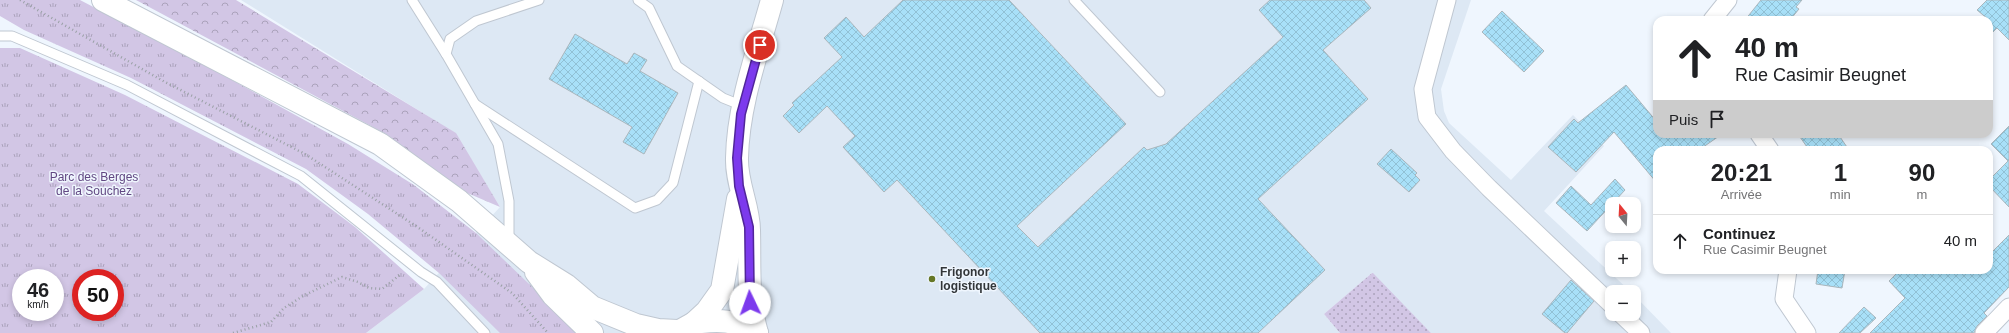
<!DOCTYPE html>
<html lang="fr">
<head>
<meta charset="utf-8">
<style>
  :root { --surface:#fff; --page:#f2f2f2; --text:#202124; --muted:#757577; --line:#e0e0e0 }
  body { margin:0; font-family:Helvetica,sans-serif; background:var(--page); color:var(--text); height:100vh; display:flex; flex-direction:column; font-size:15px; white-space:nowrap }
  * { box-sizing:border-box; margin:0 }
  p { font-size:13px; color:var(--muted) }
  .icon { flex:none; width:22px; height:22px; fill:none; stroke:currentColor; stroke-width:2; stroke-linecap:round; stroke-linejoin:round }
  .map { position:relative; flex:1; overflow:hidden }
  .side { position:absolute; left:1653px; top:146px; width:340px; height:128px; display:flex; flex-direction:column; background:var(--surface); border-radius:12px; box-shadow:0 2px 6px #0003 }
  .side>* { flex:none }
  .hud { position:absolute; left:1653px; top:16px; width:340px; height:122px; border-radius:12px; box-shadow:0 2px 6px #0003; background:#fff; color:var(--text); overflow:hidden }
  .needle { width:26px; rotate:342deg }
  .controls { position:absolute; left:1605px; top:197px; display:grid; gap:8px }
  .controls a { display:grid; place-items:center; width:36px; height:36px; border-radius:8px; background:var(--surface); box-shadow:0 2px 6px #0003; font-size:20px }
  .speed { position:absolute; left:12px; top:269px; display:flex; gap:8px; font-size:20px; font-weight:700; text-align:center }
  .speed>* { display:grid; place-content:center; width:52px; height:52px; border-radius:50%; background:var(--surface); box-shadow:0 2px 6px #0003; line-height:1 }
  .speed small { font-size:10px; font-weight:400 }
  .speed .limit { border:6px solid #d22; background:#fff; color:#111 }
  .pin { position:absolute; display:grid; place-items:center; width:34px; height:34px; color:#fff; margin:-17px; border:2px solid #fff; border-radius:50%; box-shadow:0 1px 4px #0007 }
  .me { position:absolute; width:44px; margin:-22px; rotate:357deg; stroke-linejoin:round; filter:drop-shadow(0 0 3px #0008) }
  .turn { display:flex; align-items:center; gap:14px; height:84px; padding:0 16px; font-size:18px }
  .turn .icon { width:52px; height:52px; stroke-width:2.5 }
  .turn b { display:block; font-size:28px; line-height:34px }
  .then { display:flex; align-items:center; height:38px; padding:0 16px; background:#0003; gap:8px; font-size:15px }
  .eta { display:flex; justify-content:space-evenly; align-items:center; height:68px; text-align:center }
  .eta b { font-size:24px; font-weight:800; line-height:28px }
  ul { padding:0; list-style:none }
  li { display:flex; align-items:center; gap:12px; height:52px; padding:0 16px; border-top:1px solid var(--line) }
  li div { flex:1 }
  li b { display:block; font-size:15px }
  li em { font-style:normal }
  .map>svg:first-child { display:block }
  .built { fill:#dde8f4 }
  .grass { fill:url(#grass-dots) }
  .forest { fill:url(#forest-crowns) }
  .park { fill:url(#park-tufts); fill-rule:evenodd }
  .building { fill:url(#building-cross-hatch); stroke:#aab6bc }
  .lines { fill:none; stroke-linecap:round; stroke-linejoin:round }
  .lane-casing { stroke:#bfc7d1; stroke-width:11 }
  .street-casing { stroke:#bfc7d1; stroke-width:19 }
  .secondary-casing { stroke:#bfc7d1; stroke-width:24 }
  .path { stroke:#9aa0a6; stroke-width:2.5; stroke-dasharray:1 3; stroke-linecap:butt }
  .lane { stroke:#fff; stroke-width:9 }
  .street { stroke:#fff; stroke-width:17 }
  .secondary { stroke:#fff; stroke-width:22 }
  .route-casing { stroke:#51269a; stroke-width:10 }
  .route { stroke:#7c3aed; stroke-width:7 }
  .poi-dot { fill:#657726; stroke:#eff6fe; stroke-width:1.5 }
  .labels { text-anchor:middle; stroke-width:3; stroke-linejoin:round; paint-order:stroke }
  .park-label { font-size:12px; fill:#624883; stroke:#eff6fe }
  .poi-label { font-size:12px; font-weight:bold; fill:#323639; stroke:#eff6fe; text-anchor:start }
</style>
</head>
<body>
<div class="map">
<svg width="2009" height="333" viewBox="0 0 2009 333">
  <defs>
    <pattern id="grass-dots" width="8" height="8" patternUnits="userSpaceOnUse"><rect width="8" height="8" fill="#d2c6e5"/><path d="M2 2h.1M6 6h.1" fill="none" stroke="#aba2bb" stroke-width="1.8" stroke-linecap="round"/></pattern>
    <pattern id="forest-crowns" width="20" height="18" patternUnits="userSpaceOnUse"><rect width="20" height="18" fill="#d2c6e5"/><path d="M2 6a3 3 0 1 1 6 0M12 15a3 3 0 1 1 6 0" fill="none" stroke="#aba2bb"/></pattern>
    <pattern id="park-tufts" width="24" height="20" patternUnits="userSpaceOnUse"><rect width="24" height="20" fill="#d2c6e5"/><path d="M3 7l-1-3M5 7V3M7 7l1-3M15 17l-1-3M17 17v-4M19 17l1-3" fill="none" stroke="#aba2bb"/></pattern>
    <pattern id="building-cross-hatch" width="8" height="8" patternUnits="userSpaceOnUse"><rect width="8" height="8" fill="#a8e0f8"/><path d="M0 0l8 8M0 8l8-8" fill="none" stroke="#91c1d5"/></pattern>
  </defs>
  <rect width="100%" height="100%" fill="#eff6fe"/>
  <!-- built -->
  <path class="built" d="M241,0h1230l-30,89 3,22 5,12 62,57 62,-65 31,31 -60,65 87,81h-19v22h22v-19l37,38h-240l-59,-60 -48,41 16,19h-974l58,-44 76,-82 -45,-74z"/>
  <!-- grass -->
  <path class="grass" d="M1372,273h1l58,60h-91l-16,-19z"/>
  <!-- forest -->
  <path class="forest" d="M136,0h100l220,133 44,74 -42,-18 -72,-55z"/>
  <!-- park -->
  <g class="park">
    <path d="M0,0h80l132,69 136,75 66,41 62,48 104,100h-80l-61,-60 -71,-59 -62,-45 -175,-91 -107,-48 -24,-14z"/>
    <path d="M0,48h20l105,47 173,89 57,43 69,62 -58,44h-366zM21,278h34v34h-34zM81,278h34v34h-34z"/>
  </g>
  <!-- building -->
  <g class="building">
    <path d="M903,0h106l117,124 -109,102 21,21 106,-100 3,3 19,-6 117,-107 -24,-27 11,-10h94l7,8 -48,42 45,49 -110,100 67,71 -67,63h-218l-143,-153 -13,12 -41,-45 12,-11 -28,-30 -28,27 -16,-17 11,-11 -2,-2 50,-46 -18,-19 22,-21 18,20z"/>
    <path d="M1761,0h41l-6,7 3,2 -9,11h-45z"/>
    <path d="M1987,0h22v40l-12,-12 -8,8v-16l-12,-10z"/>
    <path d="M1502,11l42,40 -20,21 -42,-40z"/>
    <path d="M575,34l52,30 7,-11 13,7 -7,11 38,22 -34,61 -21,-12 9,-15 -83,-48z"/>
    <path d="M1626,85l31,37v12h65l-23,16h-42v33l-43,-51 -38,40 -28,-25 26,-28 4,4z"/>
    <path d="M2009,126v81l-20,-21v-6l19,-19 -17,-17z"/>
    <path d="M1798,134h40l11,16h-40z"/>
    <path d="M1391,149l26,24 -2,2 5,5 -11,12 -32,-28z"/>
    <path d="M1615,179l10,11 -38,41 -31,-28 15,-17 20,19z"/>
    <path d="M2009,235v52l-25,26 3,3 -10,10 -3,7h-104l35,-35 -16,-17 11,-11h89v-15z"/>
    <path d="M1818,270h27l-3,18 -26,-4z"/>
    <path d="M1571,280l23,21 -27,32h-2l-23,-19z"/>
    <path d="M1864,307l12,11 -16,15h-21z"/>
  </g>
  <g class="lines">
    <defs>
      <g id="lane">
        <path d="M412,0l34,54"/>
        <path d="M638,0l11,8 28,58 46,32 20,8"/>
        <path d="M1074,0l86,92"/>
        <path d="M0,36h12l115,49 174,91 120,96 16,10 48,51"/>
        <path d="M475,104l160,104 22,-8 16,-17 26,-102"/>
        <path d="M509,242v-41l-11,-57 -52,-90 4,-15 26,-18 63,-21"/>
      </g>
      <g id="street">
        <path d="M1447,0l-24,89 4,28 26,34 36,37 123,117"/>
        <path d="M1712,20l16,-20"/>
        <path d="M1759,134l11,16"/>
        <path d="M1788,270l-4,29 23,34"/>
        <path d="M1621,314l20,19"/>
        <path d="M1984,333l25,-26"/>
      </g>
      <g id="secondary">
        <path d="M103,0l277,144 79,57 70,61 37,23 26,22 44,18 22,5 19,1"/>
        <path d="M536,272l17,23 39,38"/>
        <path d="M694,323c26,-4 40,-3 63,10"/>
        <path d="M676,333l18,-10 13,-12 15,-21 16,-91"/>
        <path d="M757,333c-10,-34 -7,-68 -8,-103 0,-24 -13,-47 -12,-72 1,-54 21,-107 35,-158"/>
      </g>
    </defs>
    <!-- lane casing -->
    <use href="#lane" class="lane-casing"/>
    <!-- street casing -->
    <use href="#street" class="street-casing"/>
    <!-- secondary casing -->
    <use href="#secondary" class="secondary-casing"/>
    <!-- path -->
    <g class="path">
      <path d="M20,0l145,82 140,72 111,72 96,67 36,40"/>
      <path d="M233,333l38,-11 13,-14 19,-12 39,-19 16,5 11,6 13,1 19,-15"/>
    </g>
    <!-- lane -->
    <use href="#lane" class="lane"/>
    <!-- street -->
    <use href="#street" class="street"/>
    <!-- secondary -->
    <use href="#secondary" class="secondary"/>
  </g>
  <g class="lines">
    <defs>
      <path id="route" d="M750,303l-1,-76 -10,-41 -2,-28 4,-44 19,-69"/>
    </defs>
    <!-- route casing -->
    <use href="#route" class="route-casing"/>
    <!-- route -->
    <use href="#route" class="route"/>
  </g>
  <!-- markers -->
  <circle class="poi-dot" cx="932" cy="279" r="4"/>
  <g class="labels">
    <!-- park labels -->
    <g class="park-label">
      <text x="94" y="181">Parc des Berges<tspan x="94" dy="14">de la Souchez</tspan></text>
    </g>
    <!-- poi labels -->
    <g class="poi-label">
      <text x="940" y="276">Frigonor<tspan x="940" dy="14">logistique</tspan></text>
    </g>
  </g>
</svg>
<div class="controls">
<a><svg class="needle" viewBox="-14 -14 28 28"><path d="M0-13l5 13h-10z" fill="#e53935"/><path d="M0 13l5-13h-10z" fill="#757577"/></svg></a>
<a>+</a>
<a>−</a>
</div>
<div class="speed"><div>46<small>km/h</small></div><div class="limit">50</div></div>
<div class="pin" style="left:760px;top:45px;background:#d93025"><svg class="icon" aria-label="arrive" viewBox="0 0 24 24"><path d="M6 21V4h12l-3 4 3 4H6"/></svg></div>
<svg class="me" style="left:750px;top:303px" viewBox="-20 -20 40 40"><circle r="19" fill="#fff"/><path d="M0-13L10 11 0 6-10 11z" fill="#7c3aed"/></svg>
<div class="hud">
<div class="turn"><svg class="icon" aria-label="ahead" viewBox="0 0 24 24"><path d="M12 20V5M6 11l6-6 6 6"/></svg><div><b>40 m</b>Rue Casimir Beugnet</div></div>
<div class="then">Puis<svg class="icon" aria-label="arrive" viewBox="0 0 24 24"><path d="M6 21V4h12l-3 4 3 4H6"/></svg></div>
</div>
<section class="side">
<div class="eta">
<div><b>20:21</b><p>Arrivée</p></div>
<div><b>1</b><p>min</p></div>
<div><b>90</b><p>m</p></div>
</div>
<ul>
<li><svg class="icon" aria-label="ahead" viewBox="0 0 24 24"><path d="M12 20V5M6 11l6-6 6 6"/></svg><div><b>Continuez</b><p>Rue Casimir Beugnet</p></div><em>40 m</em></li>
</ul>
</section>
</div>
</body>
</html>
